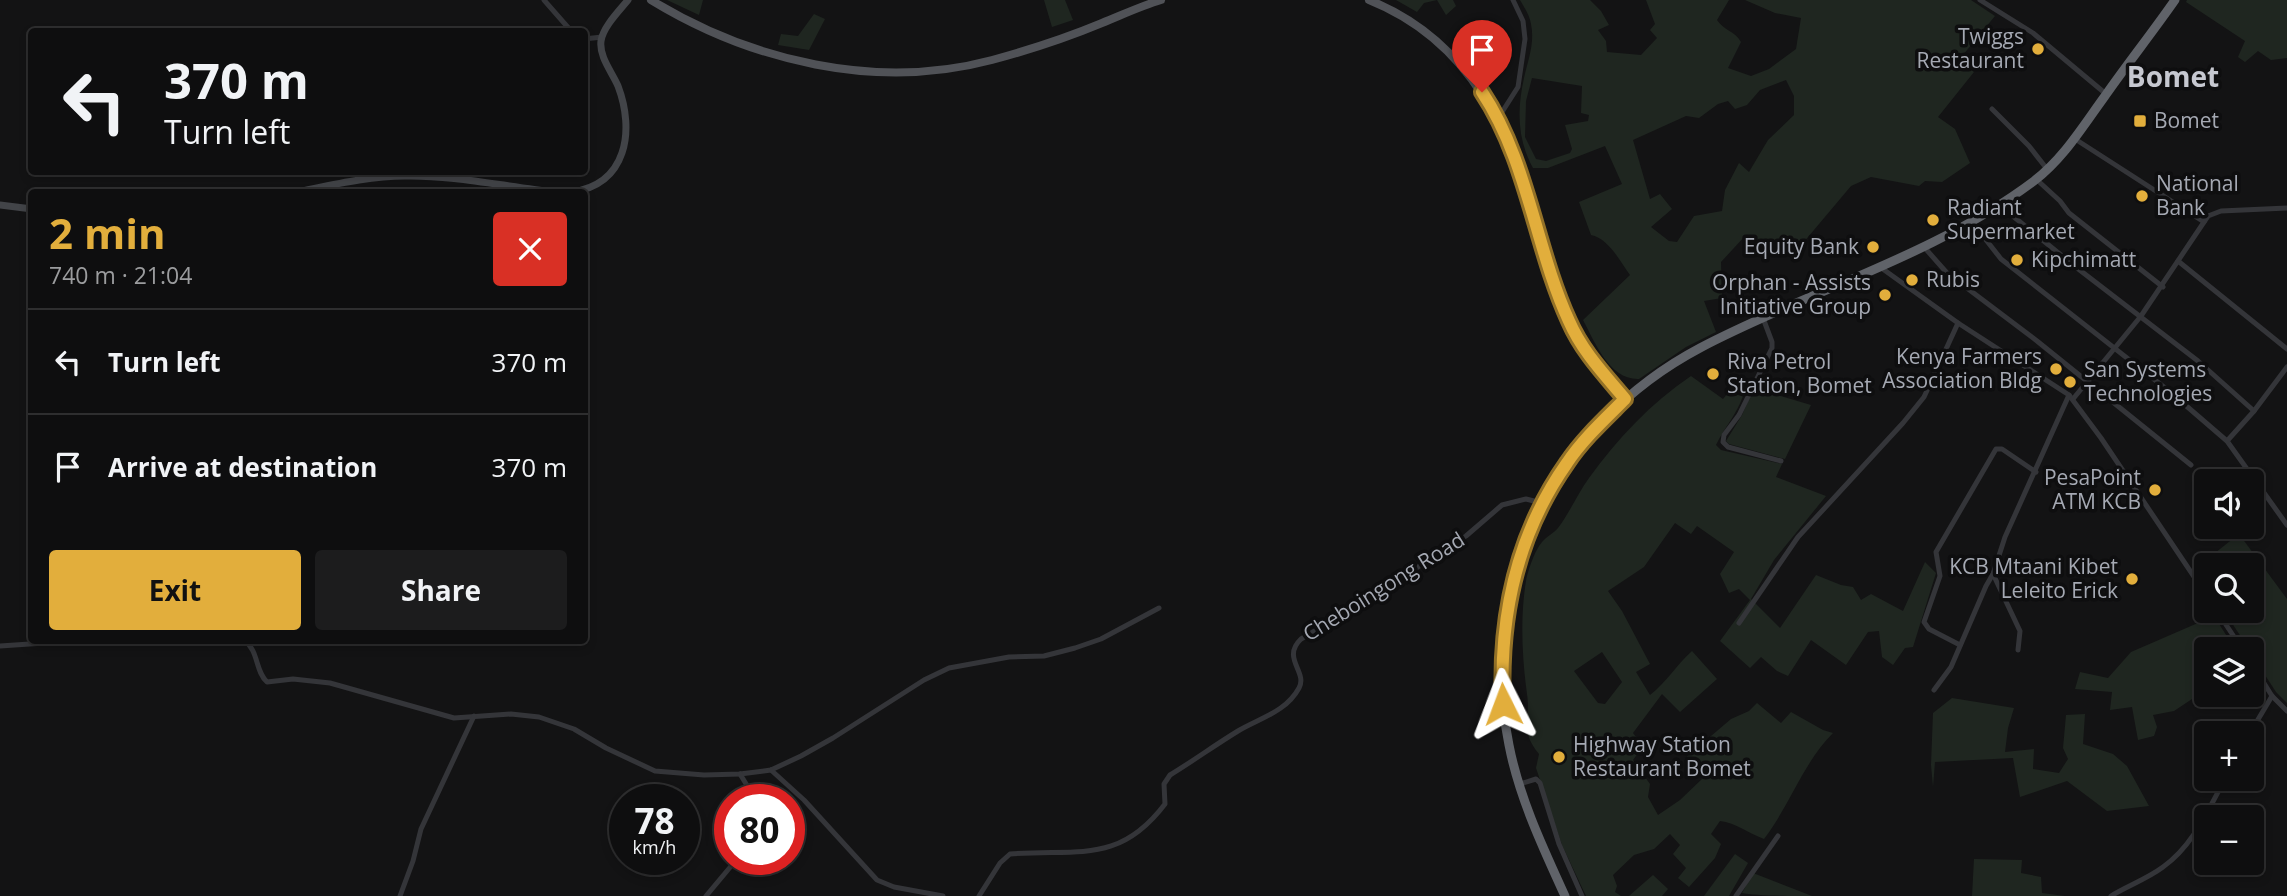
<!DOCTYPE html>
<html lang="en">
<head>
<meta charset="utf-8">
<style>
  :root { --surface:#0e0e0f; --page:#1c1c1d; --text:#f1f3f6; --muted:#9b9c9e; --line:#2e2e2f; --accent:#e2ae3c }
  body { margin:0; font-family:"Open Sans",sans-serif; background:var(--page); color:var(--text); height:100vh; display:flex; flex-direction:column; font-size:26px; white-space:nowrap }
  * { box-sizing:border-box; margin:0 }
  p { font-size:23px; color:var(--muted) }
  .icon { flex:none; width:38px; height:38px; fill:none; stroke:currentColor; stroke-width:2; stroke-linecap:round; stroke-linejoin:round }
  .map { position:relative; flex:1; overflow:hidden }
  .details { position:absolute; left:28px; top:189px; width:560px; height:455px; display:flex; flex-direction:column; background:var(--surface); border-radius:7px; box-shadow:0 4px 10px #0003,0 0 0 2px var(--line) }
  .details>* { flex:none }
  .hud { position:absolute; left:28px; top:28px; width:560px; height:147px; border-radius:7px; box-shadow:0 4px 10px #0003,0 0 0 2px var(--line); background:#0e0e0f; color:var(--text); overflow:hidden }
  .controls { position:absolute; left:2194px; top:469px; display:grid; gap:14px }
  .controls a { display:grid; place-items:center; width:70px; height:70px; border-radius:7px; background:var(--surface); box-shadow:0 4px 10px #0003,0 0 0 2px var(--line); font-size:35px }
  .speed { position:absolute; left:609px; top:784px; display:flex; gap:14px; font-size:35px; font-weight:700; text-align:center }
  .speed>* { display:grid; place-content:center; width:91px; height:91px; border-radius:50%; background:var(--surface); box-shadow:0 4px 10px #0003,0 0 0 2px var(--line); line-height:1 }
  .speed small { font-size:18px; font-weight:400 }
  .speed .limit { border:10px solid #d22; background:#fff; color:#111 }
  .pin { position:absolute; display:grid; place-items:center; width:60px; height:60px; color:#fff; margin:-72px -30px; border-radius:50% 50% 50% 0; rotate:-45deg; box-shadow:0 0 7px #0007 }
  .pin .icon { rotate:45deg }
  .me { position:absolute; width:77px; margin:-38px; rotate:357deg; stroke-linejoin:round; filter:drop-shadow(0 0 5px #0008) }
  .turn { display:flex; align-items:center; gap:24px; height:147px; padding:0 21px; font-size:32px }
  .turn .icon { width:91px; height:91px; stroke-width:2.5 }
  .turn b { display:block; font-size:49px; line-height:60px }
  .round { display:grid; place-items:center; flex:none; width:74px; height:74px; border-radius:7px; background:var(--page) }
  .headline { display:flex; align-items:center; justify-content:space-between; height:119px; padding:0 21px }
  h1 { font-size:42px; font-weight:700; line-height:52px; color:var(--accent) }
  .action { display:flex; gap:14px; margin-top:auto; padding:14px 21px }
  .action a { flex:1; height:80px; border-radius:7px; background:var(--accent); color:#111; font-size:28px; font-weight:700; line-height:80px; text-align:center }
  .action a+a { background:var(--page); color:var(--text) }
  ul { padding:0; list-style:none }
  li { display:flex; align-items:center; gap:21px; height:105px; padding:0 21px; border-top:2px solid var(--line) }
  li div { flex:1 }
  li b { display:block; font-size:26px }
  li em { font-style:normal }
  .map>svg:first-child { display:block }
  .green { fill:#1f2620; fill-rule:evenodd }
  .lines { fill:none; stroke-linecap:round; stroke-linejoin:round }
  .street { stroke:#343539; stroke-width:5 }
  .secondary { stroke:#424448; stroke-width:7 }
  .primary { stroke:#505257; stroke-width:8 }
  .highway { stroke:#606369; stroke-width:9 }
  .route-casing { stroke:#937127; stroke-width:18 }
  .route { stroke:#e2ae3c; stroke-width:12 }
  .poi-dot { fill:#e2ae3c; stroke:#0e0e0f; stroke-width:2.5 }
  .labels { text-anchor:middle; stroke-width:7; stroke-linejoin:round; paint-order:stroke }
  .poi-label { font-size:21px; fill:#a5a9b3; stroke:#0e0e0f; text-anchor:start }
  .street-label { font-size:21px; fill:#a5a9b3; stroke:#0e0e0f }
  .district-label { font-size:28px; font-weight:bold; fill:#c6c8d0; stroke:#0e0e0f }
</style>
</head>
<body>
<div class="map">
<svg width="2287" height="896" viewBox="0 0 2287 896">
  <rect width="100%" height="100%" fill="#131314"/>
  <!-- green -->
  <g class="green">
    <path d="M667,0h36l-4,15z"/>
    <path d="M1044,0h21l8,20 -21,7z"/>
    <path d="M1396,0h57l3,6 -10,9 -9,-15 -13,3 -7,9z"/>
    <path d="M1520,0h70l11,11 8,14 -11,5 8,11 1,11 34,3 16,-17 -7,-8 5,-6 -9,-24h83l-12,20c6,10 18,11 24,22l-13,26 23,8 18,-7 27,-20 5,-31 -26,-5 -30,-13h226l24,16 -37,45 16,11 -36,45 17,12 15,34 -28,19 -17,-1 -6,5 -48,-9 -20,9 -48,57 -18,-8 -14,17 -26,-16 -24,26 1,36 -18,3 12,31 -30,15 -47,32c-30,1 -44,-37 -56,-59l47,-45c-10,-14 -22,-37 -39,-40l-12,-33 43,-18 -17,-38 -57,22h-15c-16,-29 -16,-59 -9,-90 4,-18 11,-35 7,-54 -1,-8 -7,-17 -11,-24zM1532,78l50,8 -1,27 8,2 -1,6 -23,4 7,24 -2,4 -24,8 -10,-2 -11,-22 1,-36zM1786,80l8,16v19l-26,25 -19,32 -10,-9 -14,27 -3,21 -28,5 -17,26 -8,-1 -18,-14 21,-18 -12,-15 -10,5 -17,-59 53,-24 13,2 19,-14 10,-3 7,8 12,-4 13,-15z"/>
    <path d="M2187,0h100v58l-16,2 -13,-9 -13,11 -7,-5 7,-16 -59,-39z"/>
    <path d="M814,14l11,5 -16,31 -31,-5 3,-11 17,2z"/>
    <path d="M1691,376l32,23 5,-6 15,3c-6,18 -19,32 -27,49l5,5 61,14 -6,13 50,19 -52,64 -23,39 29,29 36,-53 25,10 12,2 8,13 10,-6 32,17 22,-49 11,11 -23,74 -8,1 -12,17 -11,-8 -3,-26 -11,1 -22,33 -35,-25 -23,36 -11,-5 -16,-14 -11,11 -30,-27 30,-41 -11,-11 -10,4 -9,-19 14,-22 -37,-26 -6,8 -16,-11 -31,44 -36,24 14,20 28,53 -14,8 14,23c17,-13 26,-30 42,-44l25,28 -37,33 -18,-18 -29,39 6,8 -1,12 -5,7 17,24 -2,13 10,18 22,-15 22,-21 -18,-20 47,-40 18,-8 8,-8 24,20 10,-11 32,18 10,3c-30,30 -43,72 -69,106 -16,-6 -28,-16 -44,-18l-9,13 10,10 -6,14 -26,29 -11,-9 8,-10 -13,-14 7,-9 -10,-11 -16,15 -20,6 -21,20 4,11 -2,6 6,4h-35l-24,-51 -26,-77 3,-14c-20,-24 -8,-34 -12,-60 -5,-36 -7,-77 -1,-113 2,-11 9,-31 16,-39 5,-6 12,-9 16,-14 12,-16 20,-35 31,-50 29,-40 62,-75 102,-102zM1602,652l20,30 -17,22 -7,-1 -24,-32z"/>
    <path d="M1754,388l57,17 -26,54 -56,-15 -3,-3 16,-26z"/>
    <path d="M2239,534l48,65v104l-11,-11 -24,-37v-6h-3l-25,-38h28v-46h-45v19l-11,-16z"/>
    <path d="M2214,616l21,33h-28v40l-33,22 -21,4 4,12 -3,9 -16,4 -6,-33 -22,3 2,-18 -37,-3 5,-17 28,6 23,-26z"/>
    <path d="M1952,698l62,10 -6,20 -3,24 29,-3 -1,20 26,4 9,-14 -5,-11 3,-33 19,-1 -2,30 30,10 14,12 22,40 -42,5 -40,-30 -47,16 -7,-39 -78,4 -2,25 -2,-22 2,-52z"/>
    <path d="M1735,854l13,9 -19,33h-25z"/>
    <path d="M1974,859l48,1 -1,13 20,4 1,16 23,3h-93z"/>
    <path d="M1753,873l59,23c-17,0 -58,0 -70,-3z"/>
    <path d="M1653,875l15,14 -6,7h-33z"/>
  </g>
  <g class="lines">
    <!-- street -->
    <g class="street">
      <path d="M544,0l28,32"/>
      <path d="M1980,0l53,33 73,61"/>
      <path d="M584,39l18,-2"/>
      <path d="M1992,109l37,37 18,23"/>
      <path d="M1497,120l21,-33 7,-48 -2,-18 -10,-21"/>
      <path d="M2075,139l129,83"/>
      <path d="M2036,179l24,22 9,12 94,74"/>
      <path d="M1998,204l79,64 121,93 56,50"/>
      <path d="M1972,222l29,37 168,132 58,50 60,84"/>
      <path d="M1924,247l23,26 90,68 154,124"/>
      <path d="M2178,261l109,88"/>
      <path d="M1880,267l78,56 111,72 32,43 106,158"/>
      <path d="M1763,318l9,24v6l-33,67 -15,20 -1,7 5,5 53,14"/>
      <path d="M2073,399l68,-83 67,-100 13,-5 66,-3"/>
      <path d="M2227,441l27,-30 33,-44"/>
      <path d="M2217,611l25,38"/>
      <path d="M1739,623l59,-86 105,-114 21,-26 34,-74"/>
      <path d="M244,640c15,11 11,31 23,42l26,-3 37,4 124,35 57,-4 28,3 35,12 32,19 49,23 49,4 36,-1 31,-4 30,-14 32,-18 91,-58 25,-12 60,-11 35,-1 31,-8 26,-9 58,-31"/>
      <path d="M1960,645l-31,-16 -5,-7 16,-46 -4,-24 60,-103h6l34,23"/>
      <path d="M0,646l59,-4 82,-2"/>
      <path d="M2018,650l2,-19 -27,-57 12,-37 64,-142"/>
      <path d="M2252,664l20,32 15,15"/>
      <path d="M1934,690l17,-23 35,-81 7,-12"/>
      <path d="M2250,733l22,-37"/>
      <path d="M771,770l33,30 73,80 17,7 49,9"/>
      <path d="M740,774l8,13 3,13"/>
      <path d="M1520,784l16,-5 4,4 19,61 23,52"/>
      <path d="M400,896l13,-35 8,-32 53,-113"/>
      <path d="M706,896l31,-37"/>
      <path d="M979,896l21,-33 10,-9c66,-6 108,12 155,-50l-1,-20 6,-9c23,-14 45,-30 68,-44 22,-13 48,-19 61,-43 9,-16 -18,-30 2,-49l55,-32 110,-71 36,-31 24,-6 16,4"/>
      <path d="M1736,896l42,-60"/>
      <path d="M2111,896c16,-10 36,-17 52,-29 30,-21 45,-57 62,-88"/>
    </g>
    <!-- secondary -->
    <g class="secondary">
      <path d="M297,192c35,-7 72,-16 108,-16 50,-1 101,11 151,16"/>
      <path d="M572,192c55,-8 63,-61 46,-106 -6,-14 -19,-29 -17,-45 2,-14 18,-30 27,-41"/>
      <path d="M0,205l32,4"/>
    </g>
    <!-- primary -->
    <g class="primary">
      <path d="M651,0c100,61 225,91 341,60 37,-10 74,-22 110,-37 20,-8 39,-17 59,-23"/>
      <path d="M1369,0c105,42 141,134 171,235 10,32 17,67 33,96 14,25 34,46 52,68"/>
    </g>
    <!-- highway -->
    <path class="highway" d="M1565,896c-22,-48 -46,-99 -56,-151 -33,-162 47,-321 191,-397 110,-58 233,-91 334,-167 30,-23 49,-55 71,-85 23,-33 47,-63 70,-96"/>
  </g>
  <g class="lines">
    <defs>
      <path id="route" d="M1482,92c46,69 53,155 87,229 13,30 35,53 56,78 -20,20 -42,40 -58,64 -50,71 -68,155 -64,241"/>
    </defs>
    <!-- route casing -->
    <use href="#route" class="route-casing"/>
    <!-- route -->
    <use href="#route" class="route"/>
  </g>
  <!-- markers -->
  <g class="poi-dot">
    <circle cx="2038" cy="49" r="7"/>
    <rect x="2133" y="114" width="14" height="14" rx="3.5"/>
    <circle cx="2142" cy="196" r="7"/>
    <circle cx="1933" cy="220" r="7"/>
    <circle cx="1873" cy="247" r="7"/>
    <circle cx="2017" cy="260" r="7"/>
    <circle cx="1912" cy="280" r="7"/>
    <circle cx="1885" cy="295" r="7"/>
    <circle cx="2056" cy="369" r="7"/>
    <circle cx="1713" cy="374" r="7"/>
    <circle cx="2070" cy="382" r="7"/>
    <circle cx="2155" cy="490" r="7"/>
    <circle cx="2132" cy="579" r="7"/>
    <circle cx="1559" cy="757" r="7"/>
  </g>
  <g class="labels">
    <!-- poi labels -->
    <g class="poi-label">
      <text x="2024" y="44" text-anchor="end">Twiggs<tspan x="2024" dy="24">Restaurant</tspan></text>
      <text x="2154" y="128">Bomet</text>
      <text x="2156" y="191">National<tspan x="2156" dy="24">Bank</tspan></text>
      <text x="1947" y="215">Radiant<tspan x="1947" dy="24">Supermarket</tspan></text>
      <text x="1859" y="254" text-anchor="end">Equity Bank</text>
      <text x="2031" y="267">Kipchimatt</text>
      <text x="1926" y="287">Rubis</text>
      <text x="1871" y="290" text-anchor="end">Orphan - Assists<tspan x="1871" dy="24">Initiative Group</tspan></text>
      <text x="2042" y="364" text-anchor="end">Kenya Farmers<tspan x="2042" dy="24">Association Bldg</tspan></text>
      <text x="1727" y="369">Riva Petrol<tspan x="1727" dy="24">Station, Bomet</tspan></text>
      <text x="2084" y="377">San Systems<tspan x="2084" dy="24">Technologies</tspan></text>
      <text x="2141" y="485" text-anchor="end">PesaPoint<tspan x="2141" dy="24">ATM KCB</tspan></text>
      <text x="2118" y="574" text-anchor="end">KCB Mtaani Kibet<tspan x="2118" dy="24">Leleito Erick</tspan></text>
      <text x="1573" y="752">Highway Station<tspan x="1573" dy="24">Restaurant Bomet</tspan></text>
    </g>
    <!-- street labels -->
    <g class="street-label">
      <text transform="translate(1384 587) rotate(-32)" y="7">Cheboingong Road</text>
    </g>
    <!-- district labels -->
    <g class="district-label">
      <text x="2173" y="87">Bomet</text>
    </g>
  </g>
</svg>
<div class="controls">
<a><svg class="icon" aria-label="sound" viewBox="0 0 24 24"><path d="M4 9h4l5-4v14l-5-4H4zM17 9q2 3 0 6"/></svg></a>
<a><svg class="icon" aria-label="search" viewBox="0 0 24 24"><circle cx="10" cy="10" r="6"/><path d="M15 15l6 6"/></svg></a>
<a><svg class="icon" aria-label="layers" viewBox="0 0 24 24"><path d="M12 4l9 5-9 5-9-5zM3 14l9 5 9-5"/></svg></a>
<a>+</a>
<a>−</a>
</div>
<div class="speed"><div>78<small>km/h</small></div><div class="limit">80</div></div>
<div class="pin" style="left:1482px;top:92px;background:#d93025"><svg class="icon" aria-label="arrive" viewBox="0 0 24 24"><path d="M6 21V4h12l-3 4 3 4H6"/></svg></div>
<svg class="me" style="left:1503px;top:704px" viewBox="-20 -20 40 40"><path d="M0-17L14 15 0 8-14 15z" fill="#e2ae3c" stroke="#fff" stroke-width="4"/></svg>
<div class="hud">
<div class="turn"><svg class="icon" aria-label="left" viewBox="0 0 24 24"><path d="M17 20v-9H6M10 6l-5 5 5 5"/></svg><div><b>370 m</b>Turn left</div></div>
</div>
<section class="details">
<div class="headline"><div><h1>2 min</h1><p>740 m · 21:04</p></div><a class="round" style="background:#d93025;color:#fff"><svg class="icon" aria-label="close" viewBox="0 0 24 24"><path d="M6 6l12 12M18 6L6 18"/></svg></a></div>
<ul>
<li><svg class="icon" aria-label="left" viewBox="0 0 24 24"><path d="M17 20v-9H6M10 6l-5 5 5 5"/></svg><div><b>Turn left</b></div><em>370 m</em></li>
<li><svg class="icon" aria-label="arrive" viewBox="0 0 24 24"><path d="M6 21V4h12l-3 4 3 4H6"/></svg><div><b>Arrive at destination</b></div><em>370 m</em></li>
</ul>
<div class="action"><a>Exit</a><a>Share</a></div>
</section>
</div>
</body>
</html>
